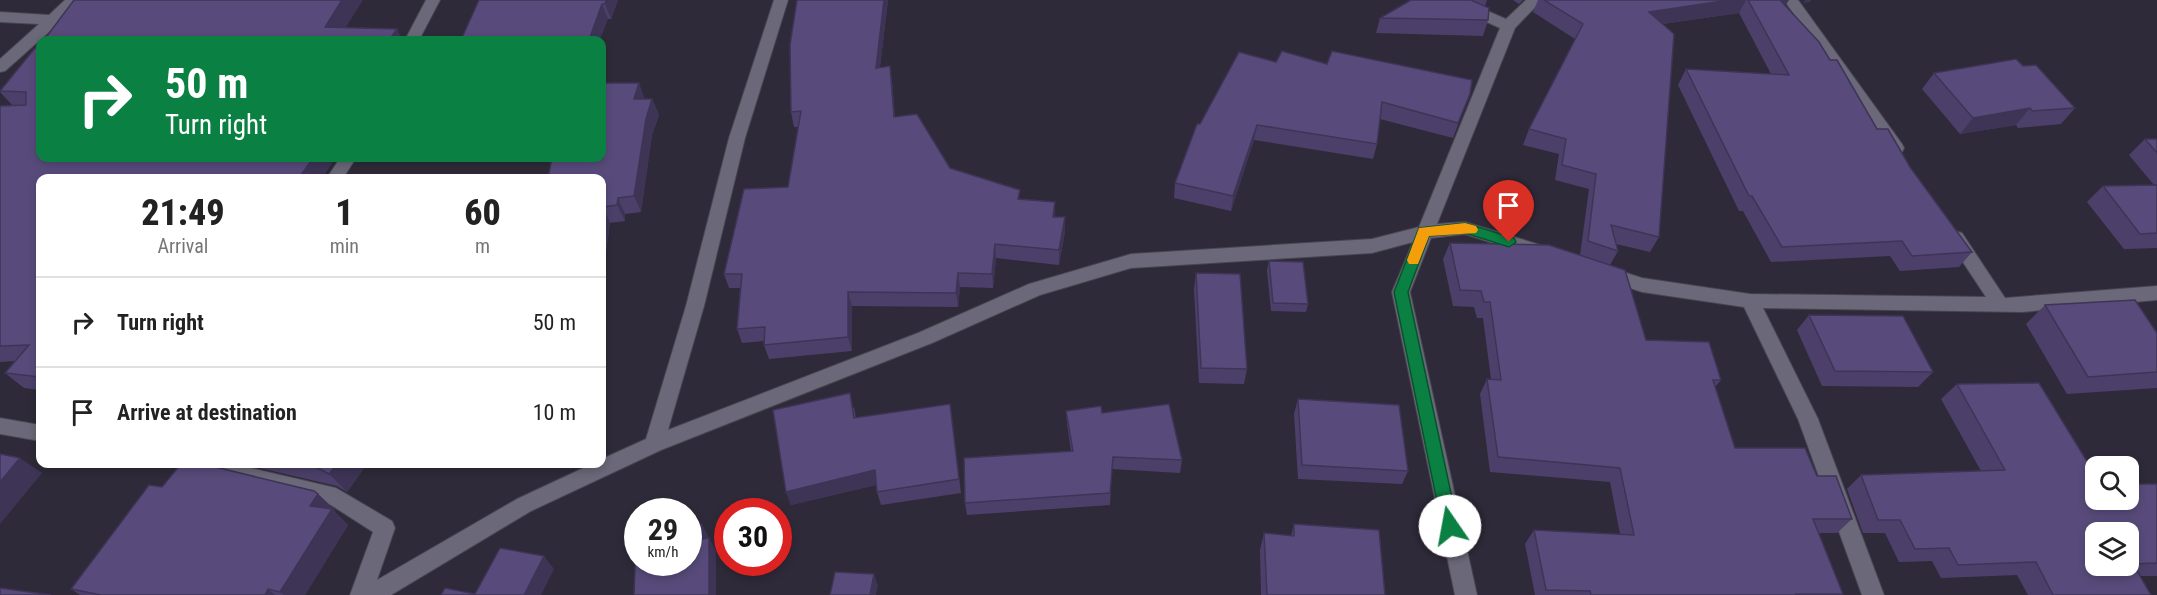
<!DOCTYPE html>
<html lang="en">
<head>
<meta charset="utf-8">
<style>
  :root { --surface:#fff; --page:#f6f6f6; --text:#222; --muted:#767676; --line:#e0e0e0 }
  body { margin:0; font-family:"Roboto Condensed",sans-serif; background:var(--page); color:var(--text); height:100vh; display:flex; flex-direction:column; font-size:22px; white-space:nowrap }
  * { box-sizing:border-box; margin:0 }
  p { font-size:20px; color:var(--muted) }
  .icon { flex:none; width:33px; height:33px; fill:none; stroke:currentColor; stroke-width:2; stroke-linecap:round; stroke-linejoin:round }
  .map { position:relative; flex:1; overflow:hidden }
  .sheet { position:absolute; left:36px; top:174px; width:570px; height:294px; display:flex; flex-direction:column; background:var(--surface); border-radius:12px; box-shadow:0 3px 9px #0003 }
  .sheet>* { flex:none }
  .banner { position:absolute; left:36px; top:36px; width:570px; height:126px; border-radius:12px; box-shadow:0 3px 9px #0003; background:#0b8043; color:#fff; overflow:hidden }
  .controls { position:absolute; left:2085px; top:456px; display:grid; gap:12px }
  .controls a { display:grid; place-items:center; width:54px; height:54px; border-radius:12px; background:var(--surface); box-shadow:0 3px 9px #0003; font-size:30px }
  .speed { position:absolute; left:624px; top:498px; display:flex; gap:12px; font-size:30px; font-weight:700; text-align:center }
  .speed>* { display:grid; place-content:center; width:78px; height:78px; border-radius:50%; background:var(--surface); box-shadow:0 3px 9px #0003; line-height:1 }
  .speed small { font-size:15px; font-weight:400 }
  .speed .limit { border:9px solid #d22; background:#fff; color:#111 }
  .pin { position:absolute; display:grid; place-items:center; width:51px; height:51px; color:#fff; margin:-62px -26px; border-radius:50% 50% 50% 0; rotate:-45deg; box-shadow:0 0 6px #0007 }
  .pin .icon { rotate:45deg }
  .me { position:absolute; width:66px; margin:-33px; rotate:348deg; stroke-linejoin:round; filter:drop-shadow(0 0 4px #0008) }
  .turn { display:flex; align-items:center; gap:21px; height:126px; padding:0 30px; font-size:27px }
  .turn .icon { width:78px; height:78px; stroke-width:2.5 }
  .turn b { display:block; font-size:42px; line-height:51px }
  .eta { display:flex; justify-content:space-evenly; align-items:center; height:102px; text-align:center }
  .eta b { font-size:36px; font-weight:800; line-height:42px }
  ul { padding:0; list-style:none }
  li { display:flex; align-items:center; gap:18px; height:90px; padding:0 30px; border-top:2px solid var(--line) }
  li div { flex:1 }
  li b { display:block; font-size:22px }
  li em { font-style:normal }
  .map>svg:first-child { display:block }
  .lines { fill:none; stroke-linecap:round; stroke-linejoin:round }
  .minor-casing { stroke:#484551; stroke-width:2 }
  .minor { fill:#6b6879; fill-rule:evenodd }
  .wall { fill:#4c406a }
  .shaded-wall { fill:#3e3456 }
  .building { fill:#584b7b; stroke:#3e3456; stroke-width:1.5; fill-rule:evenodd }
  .route { fill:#0b8043; stroke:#07532c; stroke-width:1.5 }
  .slow { fill:#f59e0b }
</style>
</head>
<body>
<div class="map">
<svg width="2157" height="595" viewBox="0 0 2157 595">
  <rect width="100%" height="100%" fill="#2e2a39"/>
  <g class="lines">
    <defs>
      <g id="minor">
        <path d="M65,0h16l-22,23 -54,48 -5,1v-13l39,-35 -39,-2v-10l49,3z"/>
        <path d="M426,0h14l-21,40h-14z"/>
        <path d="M774,0h14l-43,138 -41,168 -36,124 250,-97 111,-49 102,-30 241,-15 47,-12 81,-199 -56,-25 -2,-3h20l44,19 20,-19h16l-27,28 -78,196 28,-2 82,25 3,5 -3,5 -6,2 -76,-25 -34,4 -21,54 67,303h-22l-63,-303 21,-50 -41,11 -241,15 -91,27 -108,48 -271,107 -130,61 -140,84h-41l23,-63 -42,-27 -138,-35 -3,-6h44l102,24 56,33 3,7 -18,52 140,-81 75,-35h10v-5l44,-20 40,-133 43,-168z"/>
        <path d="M1784,0h14l104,144 2,4 -2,4h-12z"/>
        <path d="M340,158h16l-13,20h-16z"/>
        <path d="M1956,231l6,2 43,65 152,-12v14l-135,12 -259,-4 55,111 66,176h-22l-64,-176 -54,-112 -102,-15 -43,-14 -3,-5 3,-5 6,-2 37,12 108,16 236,3 -39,-59 3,-5z"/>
        <path d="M0,418l40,7v16l-40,-7z"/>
      </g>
    </defs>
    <!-- minor casing -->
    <use href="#minor" class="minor-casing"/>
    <!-- minor -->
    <use href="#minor" class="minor"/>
  </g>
  <!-- wall -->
  <g class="wall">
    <path d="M479,0h139l-7,19h-3z"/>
    <path d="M797,0h91l-8,67 12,14 3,36 55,51 71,31 34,18 10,15 -6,33 -63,-7 -3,30 -33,-1 -2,20 -106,-1v45l-83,8 -5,-14v-4l-22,2 -5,-14 3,-41h-11l-5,-14 64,-87 10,-60h-4l-3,-15z"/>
    <path d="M1411,0h76l-2,6 3,14 -5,16 -107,-3 4,-15z"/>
    <path d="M1513,0h10l-4,4z"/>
    <path d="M1538,0h251l-4,5 45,55 47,69 33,38 62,85 -13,15 -59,4 -10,-15 -119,6 -28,-51h-4l-61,-126 8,-16 85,5 -32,-61 -76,11 -4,213 -9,15 -34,-8 2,7 -8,14 36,75 75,40 -6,7 20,61 82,28 35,43 -15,14h-19l25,61 -1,1h-307l-10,-51 9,-14 86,4 -10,-52 -120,-10 -10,-78 7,-15h4l-8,-61h-6l-3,-11 -21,-1 -10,-47 7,-16 130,12 9,-66 -34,-9 4,-26 -36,-9 6,-16 46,-90 -42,-27z"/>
    <path d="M38,48l2,110h295l-13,20h-282v212l-16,-2 -19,-15 10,-12 -15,1v-256h13l-13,-14z"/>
    <path d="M1276,62l51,2 137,45 -11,29 -73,-19 -3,25 -4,15 -119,-19 -23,71 -57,-13 1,-15 25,-59z"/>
    <path d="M2023,66l52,42 -14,16 -43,4 -2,-3 -56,9 -38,-45 12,-16z"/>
    <path d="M645,99h7l7,16 -7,20 -11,77 -16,2v7l-15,2 -8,56v-101z"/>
    <path d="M2145,139h12v109l-33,1 -37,-47 16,-16 51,-1 -25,-30z"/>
    <path d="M1269,261l39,43 -2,8 -35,-1 -4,-41z"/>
    <path d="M1196,273l51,96 -3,15 -45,-1 -5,-94z"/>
    <path d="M2045,305l112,28v55l-90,6 -41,-70z"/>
    <path d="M1809,315l124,57 -15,15 -96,-1 -25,-56z"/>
    <path d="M1957,384l139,116 61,-16v92h-17l11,19h-123l-11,-20 -76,3 -9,-17 -33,1 -14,-29h-22l-16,-44 14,-14 120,-4 -40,-72z"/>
    <path d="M1298,399l110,72 -6,13 -104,-5 -4,-65z"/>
    <path d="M854,407l2,11h96l9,75 -80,12 -4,-13 -1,-7 -85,20 -5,-13z"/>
    <path d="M1066,411l36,2 80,47 -2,13 -68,-4 -2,36 -143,10 -2,-12 106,-52 -4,-27z"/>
    <path d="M242,464h125l-20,28 -10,-6z"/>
    <path d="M162,487l156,7 17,16 -1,1 14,14 -43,70h-225l-9,-6z"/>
    <path d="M1294,524l91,71h-124l-1,-45 4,-17 27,3z"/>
  </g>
  <!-- shaded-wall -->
  <g class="shaded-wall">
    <path d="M342,0h21l-25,40 -13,-13z"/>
    <path d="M606,0h12l-7,19 -6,-15z"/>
    <path d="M884,0h4l-10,83 -2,-15z"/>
    <path d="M1729,0h17l-7,13 -97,14 7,-15z"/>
    <path d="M1770,0h19l-4,6z"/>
    <path d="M1805,0h6l-1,2 -7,1z"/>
    <path d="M602,4l6,15 -8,21h-11z"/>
    <path d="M397,29l6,11h-14z"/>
    <path d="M890,66l2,15 4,51 -2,-15z"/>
    <path d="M639,83l6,16h-11z"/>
    <path d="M652,99l7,16 -7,20 -11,77 -7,-16 12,-77z"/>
    <path d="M2030,108l-14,17 -56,9 13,-16z"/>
    <path d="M1257,125l-3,15 -23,71 2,-15z"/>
    <path d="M313,158h22l-13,20h-23z"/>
    <path d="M618,198l7,16v7l-8,-16z"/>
    <path d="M1055,202v15h-2z"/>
    <path d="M603,207l7,16 -8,56v-65z"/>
    <path d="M1065,217v15l-6,33v-15z"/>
    <path d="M995,244l1,14 -3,30 -1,-14z"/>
    <path d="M958,273l2,14 -2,20 -2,-14z"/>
    <path d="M848,292l4,14v45l-4,-14z"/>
    <path d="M20,458l22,15 -42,51v-42z"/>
    <path d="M337,464h30l-20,28 -18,-18z"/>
    <path d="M875,470l4,14 -88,21 -5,-13z"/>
    <path d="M318,494l17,16 -1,1 14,14 -43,70h-21l-4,-3 30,-86z"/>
    <path d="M702,524l14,27v44h-7l-7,-56z"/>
    <path d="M544,556l10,13 -13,26h-17z"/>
    <path d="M874,574l4,12 -2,9h-6z"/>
    <path d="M268,589l7,6h-10z"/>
  </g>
  <!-- building -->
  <g class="building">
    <path d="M74,0h268l-17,27 72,2 -8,11h-345z"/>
    <path d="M479,0h127l-1,4h-3l-13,36h-128z"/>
    <path d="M797,0h87l-8,68 14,-2 4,51 23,-3 33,54 70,22 -2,9 37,3 -2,15h12l-6,33 -64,-6 -3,30 -34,-1 -2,20 -108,-1v45l-84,8 1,-18 -28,2 5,-55h-18l20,-85 44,-2 13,-76 -10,1 -1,-67z"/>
    <path d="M1411,0h60l18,8 -1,12 -108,-2z"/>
    <path d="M1544,0h185l-80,12 25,22 -15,203 -48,-12 7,26 -30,-10 8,-67 -34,-9 4,-26 -37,-10 54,-105z"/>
    <path d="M1748,0h32l39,42 11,18h7l40,69h11l22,38 62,85 -60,4 -10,-15 -120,6 -30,-51h-3l-63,-127 103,6z"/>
    <path d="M40,45v113h273l-14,20h-259v199l-35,-4 24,-28 -29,1v-240l26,-1v-13l-26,-1 35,-43h3z"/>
    <path d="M1282,51l45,13 5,-13 140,29 -2,14 -12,29 -76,-21 -5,42 -120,-19 -24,71 -58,-13 22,-59h3l39,-72 37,10z"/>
    <path d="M2016,59l7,7 13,-1 39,43 -43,3 -2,-3 -57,10 -39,-45z"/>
    <path d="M602,83h37l-5,16h18l-6,20 -12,77 -16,2 -1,7 -14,2 -1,7v-36h-54l4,-20h50z"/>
    <path d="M2145,139h12v14z"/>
    <path d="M2157,185v48l-17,1 -37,-48z"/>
    <path d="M1450,243l99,2 76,25 21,70 63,2 12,38h-8l22,68h70l12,28h19l16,43h-39l30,75h-47v1h-205l-1,-4 -44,-1 -12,-60 100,5 -14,-67 -122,-11 -11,-78 14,1 -11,-78h-6l-3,-11 -21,-1z"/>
    <path d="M1269,261l34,1 5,42 -35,-1z"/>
    <path d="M1196,273l44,1 7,95 -46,-1z"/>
    <path d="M2135,300l22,33v39l-69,5 -43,-72z"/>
    <path d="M1809,315l94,1 30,56 -98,-1z"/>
    <path d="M2039,383l57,93v24h32v-16h29v79l-24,1 18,31h-98l-17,-33 -78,3 -9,-17 -34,1 -15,-29h-22l-17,-45 144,-5 -48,-86zM2096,532h32v34h-32z"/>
    <path d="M850,393l4,25 96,-14 9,75 -82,13 -2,-22 -89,22 -13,-82z"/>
    <path d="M1298,399l101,6 9,66 -106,-6z"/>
    <path d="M1169,404l13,56 -69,-3 -3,36 -145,10 -1,-45 109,-7 -7,-40 35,-5 1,7z"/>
    <path d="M0,454l20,4 -20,24z"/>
    <path d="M181,464h22l111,27 4,3 -8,12 22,3 -52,83 -12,-3 -3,6h-164l-30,-6 78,-104 13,2z"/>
    <path d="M300,464h37l-8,10 -11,-6z"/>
    <path d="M702,524v15l7,-1v57h-75l2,-51 2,-1v19h50v-35z"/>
    <path d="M1294,524l85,6 6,65h-118l-3,-62 30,3z"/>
    <path d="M500,548l44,8 -20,39h-83l4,-7 30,6z"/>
    <path d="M835,572l39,2 -4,21h-40z"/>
    <path d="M0,588l51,7h-51z"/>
  </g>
  <!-- route -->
  <path class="route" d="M1465,223l49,15 2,4 -7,5 -44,-14 -36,3 -21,56 50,234 -2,5 -6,2 -5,-2 -3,-5 -48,-234 25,-64z"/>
  <!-- slow -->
  <path class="slow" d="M1465,223l11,3 2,4 -2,3 -47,3 -11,28h-9l-2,-4 12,-32z"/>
</svg>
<div class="controls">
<a><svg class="icon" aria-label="search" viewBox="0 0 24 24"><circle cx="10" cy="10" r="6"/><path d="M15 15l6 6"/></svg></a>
<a><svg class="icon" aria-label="layers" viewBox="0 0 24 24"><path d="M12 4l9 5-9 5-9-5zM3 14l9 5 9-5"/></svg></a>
</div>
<div class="speed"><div>29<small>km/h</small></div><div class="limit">30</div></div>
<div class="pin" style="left:1509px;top:242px;background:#d93025"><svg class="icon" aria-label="arrive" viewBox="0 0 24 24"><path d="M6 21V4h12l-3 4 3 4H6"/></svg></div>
<svg class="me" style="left:1450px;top:526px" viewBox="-20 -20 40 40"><circle r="19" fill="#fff"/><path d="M0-13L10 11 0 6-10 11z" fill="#0b8043"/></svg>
<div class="banner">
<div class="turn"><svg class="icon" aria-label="right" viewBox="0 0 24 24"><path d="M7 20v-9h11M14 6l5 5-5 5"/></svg><div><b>50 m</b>Turn right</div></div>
</div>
<section class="sheet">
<div class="eta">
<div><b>21:49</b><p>Arrival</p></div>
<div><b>1</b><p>min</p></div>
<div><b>60</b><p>m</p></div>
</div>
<ul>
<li><svg class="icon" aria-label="right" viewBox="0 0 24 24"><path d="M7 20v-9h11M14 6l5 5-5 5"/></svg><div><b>Turn right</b></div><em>50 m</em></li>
<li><svg class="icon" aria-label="arrive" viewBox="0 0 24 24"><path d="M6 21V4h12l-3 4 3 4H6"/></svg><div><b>Arrive at destination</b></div><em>10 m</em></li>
</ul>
</section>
</div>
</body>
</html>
